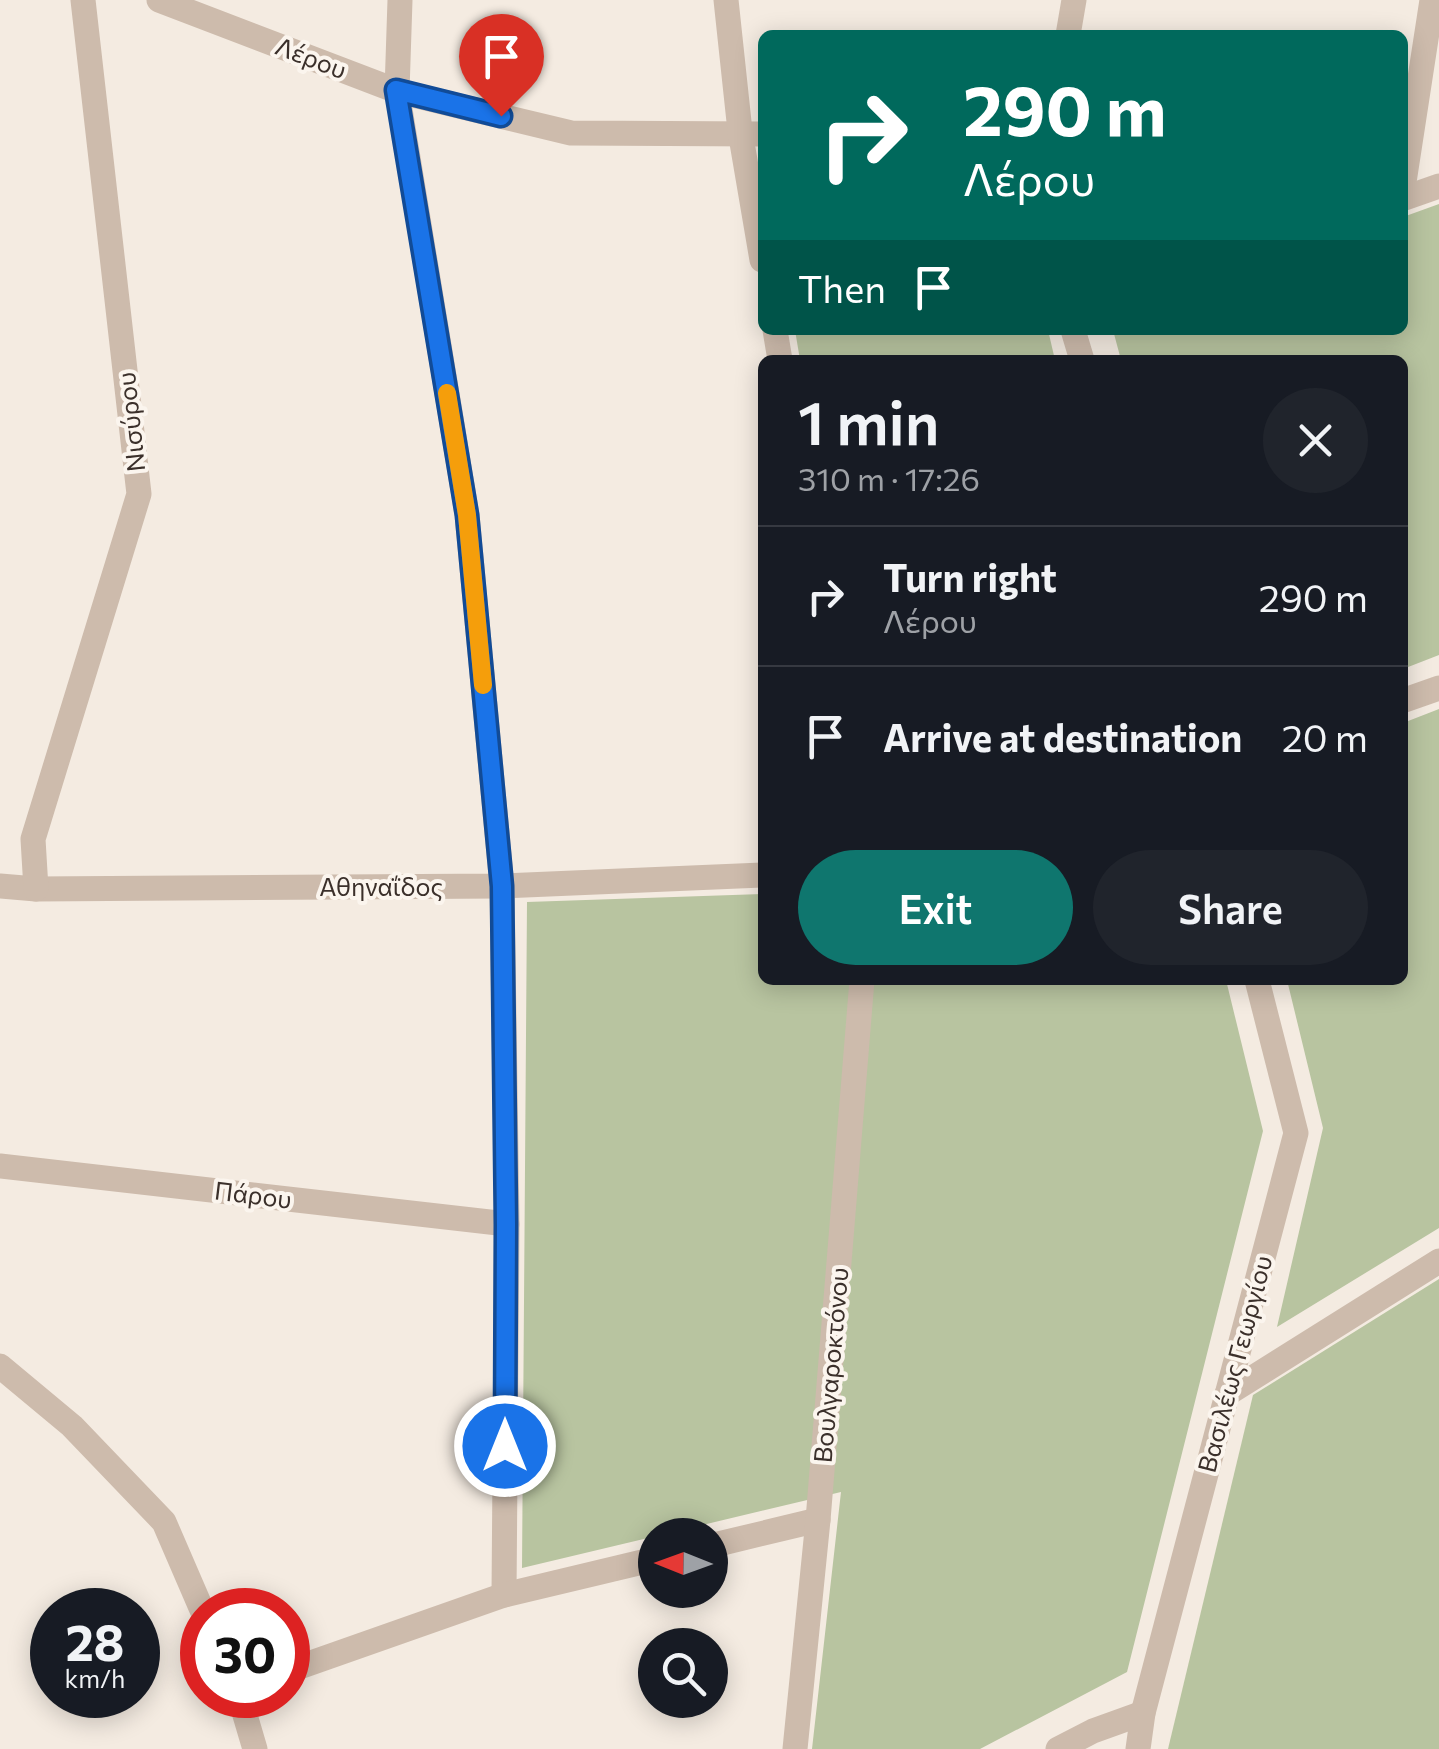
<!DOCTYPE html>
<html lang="en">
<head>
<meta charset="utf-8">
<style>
  :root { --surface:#171b24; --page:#20242c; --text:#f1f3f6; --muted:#9ea1a6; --line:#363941; --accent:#0f766e }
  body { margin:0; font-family:Commissioner,sans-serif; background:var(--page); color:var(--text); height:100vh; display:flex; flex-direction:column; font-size:38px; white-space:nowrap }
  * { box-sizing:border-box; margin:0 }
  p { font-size:32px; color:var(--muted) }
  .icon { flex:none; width:55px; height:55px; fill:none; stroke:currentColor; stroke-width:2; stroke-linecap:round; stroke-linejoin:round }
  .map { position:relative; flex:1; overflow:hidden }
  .panel { position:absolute; left:758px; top:355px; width:650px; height:630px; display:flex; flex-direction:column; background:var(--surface); border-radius:15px; box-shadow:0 5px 25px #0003 }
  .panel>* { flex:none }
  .banner { position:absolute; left:758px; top:30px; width:650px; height:305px; border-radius:15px; box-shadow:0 5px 25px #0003; background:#00695c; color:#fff; overflow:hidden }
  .needle { width:65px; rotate:271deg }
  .buttons { position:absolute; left:638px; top:1518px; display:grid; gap:20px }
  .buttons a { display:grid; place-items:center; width:90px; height:90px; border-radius:50%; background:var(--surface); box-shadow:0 5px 25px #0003; font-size:50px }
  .speed { position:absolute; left:30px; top:1588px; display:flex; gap:20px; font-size:50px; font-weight:700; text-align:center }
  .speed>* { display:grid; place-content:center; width:130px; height:130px; border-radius:50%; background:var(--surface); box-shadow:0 5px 25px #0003; line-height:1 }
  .speed small { font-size:25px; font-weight:400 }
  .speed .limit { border:15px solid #d22; background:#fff; color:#111 }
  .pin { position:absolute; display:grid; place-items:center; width:85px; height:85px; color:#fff; margin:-102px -42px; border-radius:50% 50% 50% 0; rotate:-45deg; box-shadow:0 0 10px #0007 }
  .pin .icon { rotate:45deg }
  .me { position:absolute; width:110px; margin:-55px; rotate:0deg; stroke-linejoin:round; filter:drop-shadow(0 0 8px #0008) }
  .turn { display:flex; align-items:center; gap:35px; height:210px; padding:0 40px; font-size:45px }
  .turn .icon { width:130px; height:130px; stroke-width:2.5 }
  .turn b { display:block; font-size:70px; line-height:85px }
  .then { display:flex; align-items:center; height:95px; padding:0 40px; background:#0003; gap:20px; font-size:38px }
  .round { display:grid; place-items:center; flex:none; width:105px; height:105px; border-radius:52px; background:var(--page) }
  .summary { display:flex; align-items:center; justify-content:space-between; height:170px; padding:0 40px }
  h1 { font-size:60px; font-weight:600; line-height:75px }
  .cta { display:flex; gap:20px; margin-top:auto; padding:20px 40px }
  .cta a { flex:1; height:115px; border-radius:60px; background:var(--accent); color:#fff; font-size:40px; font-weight:600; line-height:115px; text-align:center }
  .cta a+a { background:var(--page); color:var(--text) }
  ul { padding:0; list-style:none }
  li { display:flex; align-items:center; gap:30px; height:140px; padding:0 40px; border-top:2px solid var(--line) }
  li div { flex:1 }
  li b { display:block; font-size:38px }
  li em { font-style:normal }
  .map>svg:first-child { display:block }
  .green { fill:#b8c4a0 }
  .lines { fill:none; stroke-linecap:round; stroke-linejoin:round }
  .minor { stroke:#cdbbac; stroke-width:25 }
  .route-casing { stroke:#114b97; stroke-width:25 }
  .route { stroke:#1a73e8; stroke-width:18 }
  .slow { stroke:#f59e0b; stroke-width:18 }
  .labels { text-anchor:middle; stroke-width:8; stroke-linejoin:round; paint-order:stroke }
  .street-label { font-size:25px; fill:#3b302b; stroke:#fbf5ee }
</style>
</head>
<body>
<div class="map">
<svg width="1439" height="1749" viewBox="0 0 1439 1749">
  <rect width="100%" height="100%" fill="#f4ebe1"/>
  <!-- green -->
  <g class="green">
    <path d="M1439,204v451l-36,14 -1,-309h-281l-8,-30h289l1,-113z"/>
    <path d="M795,330h253l7,30h-255z"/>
    <path d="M1439,709v519l-162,99 46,-199 -36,-148h115l1,-257z"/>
    <path d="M762,894v86h464l37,151 -136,541 -147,77h-168l29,-257 -319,76 5,-666z"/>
    <path d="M1439,1279v470h-271l85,-354z"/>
  </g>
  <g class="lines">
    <!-- minor -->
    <g class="minor">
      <path d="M159,0l238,91 174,42 191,1"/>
      <path d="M400,0l-3,91 70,424 35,371 5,338 -3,371"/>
      <path d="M726,0l14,131 22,129"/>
      <path d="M1068,35l6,-35"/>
      <path d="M1402,195l30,-195"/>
      <path d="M1402,199l37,-13"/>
      <path d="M775,330l5,30"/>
      <path d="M1073,330l9,30"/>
      <path d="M1402,701l37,-13"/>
      <path d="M0,886l36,3 466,-3 260,-11"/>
      <path d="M36,889l-3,-50 106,-345 -56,-494"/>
      <path d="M0,1166l507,58"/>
      <path d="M0,1366l72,60 92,96 38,88"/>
      <path d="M1227,1394l212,-133"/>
      <path d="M710,1546l108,-26"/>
      <path d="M288,1671l216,-76 151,-36"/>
      <path d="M239,1695l16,54"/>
      <path d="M795,1749l23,-229 44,-540"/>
      <path d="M1058,1749l35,-18 50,-18"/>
      <path d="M1138,1749l5,-36 153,-580 -39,-153"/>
    </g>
  </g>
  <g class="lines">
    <defs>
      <path id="route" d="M501,116l-105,-26 71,425 35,371 4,338 -1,222"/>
    </defs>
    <!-- route casing -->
    <use href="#route" class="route-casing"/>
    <!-- route -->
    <use href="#route" class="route"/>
    <!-- slow -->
    <path class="slow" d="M447,393l20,122 16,170"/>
  </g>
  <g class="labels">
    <!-- street labels -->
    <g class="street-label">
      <text transform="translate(311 58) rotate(21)" y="9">Λέρου</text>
      <text transform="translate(131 422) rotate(-96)" y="9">Νισύρου</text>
      <text x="381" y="896">Αθηναΐδος</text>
      <text transform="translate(253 1195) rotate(7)" y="9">Πάρου</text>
      <text transform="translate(1235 1364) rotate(-75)" y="9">Βασιλέως Γεωργίου</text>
      <text transform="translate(831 1365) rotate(-85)" y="9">Βουλγαροκτόνου</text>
    </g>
  </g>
</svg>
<div class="buttons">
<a><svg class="needle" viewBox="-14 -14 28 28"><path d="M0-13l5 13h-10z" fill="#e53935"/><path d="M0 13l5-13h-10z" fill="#9ea1a6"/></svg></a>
<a><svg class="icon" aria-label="search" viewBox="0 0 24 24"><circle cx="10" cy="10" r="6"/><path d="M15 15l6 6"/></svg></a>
</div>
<div class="speed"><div>28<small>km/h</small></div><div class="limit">30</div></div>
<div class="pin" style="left:501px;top:116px;background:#d93025"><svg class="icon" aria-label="arrive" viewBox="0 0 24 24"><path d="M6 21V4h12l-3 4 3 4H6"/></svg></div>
<svg class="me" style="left:505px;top:1446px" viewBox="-20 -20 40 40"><circle r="17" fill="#1a73e8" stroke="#fff" stroke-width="3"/><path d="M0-11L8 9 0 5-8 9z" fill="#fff"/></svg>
<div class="banner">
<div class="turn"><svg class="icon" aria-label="right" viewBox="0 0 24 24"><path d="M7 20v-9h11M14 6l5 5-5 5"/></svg><div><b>290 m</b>Λέρου</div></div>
<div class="then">Then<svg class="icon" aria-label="arrive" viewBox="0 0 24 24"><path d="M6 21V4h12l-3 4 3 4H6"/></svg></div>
</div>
<section class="panel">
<div class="summary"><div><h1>1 min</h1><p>310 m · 17:26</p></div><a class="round"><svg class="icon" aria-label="close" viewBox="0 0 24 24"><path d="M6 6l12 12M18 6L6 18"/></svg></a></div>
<ul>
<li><svg class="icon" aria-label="right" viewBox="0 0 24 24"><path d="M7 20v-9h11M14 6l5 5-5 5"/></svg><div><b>Turn right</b><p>Λέρου</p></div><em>290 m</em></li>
<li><svg class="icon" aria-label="arrive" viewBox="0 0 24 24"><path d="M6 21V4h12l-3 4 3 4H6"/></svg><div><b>Arrive at destination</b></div><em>20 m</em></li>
</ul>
<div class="cta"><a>Exit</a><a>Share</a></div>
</section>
</div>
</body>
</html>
